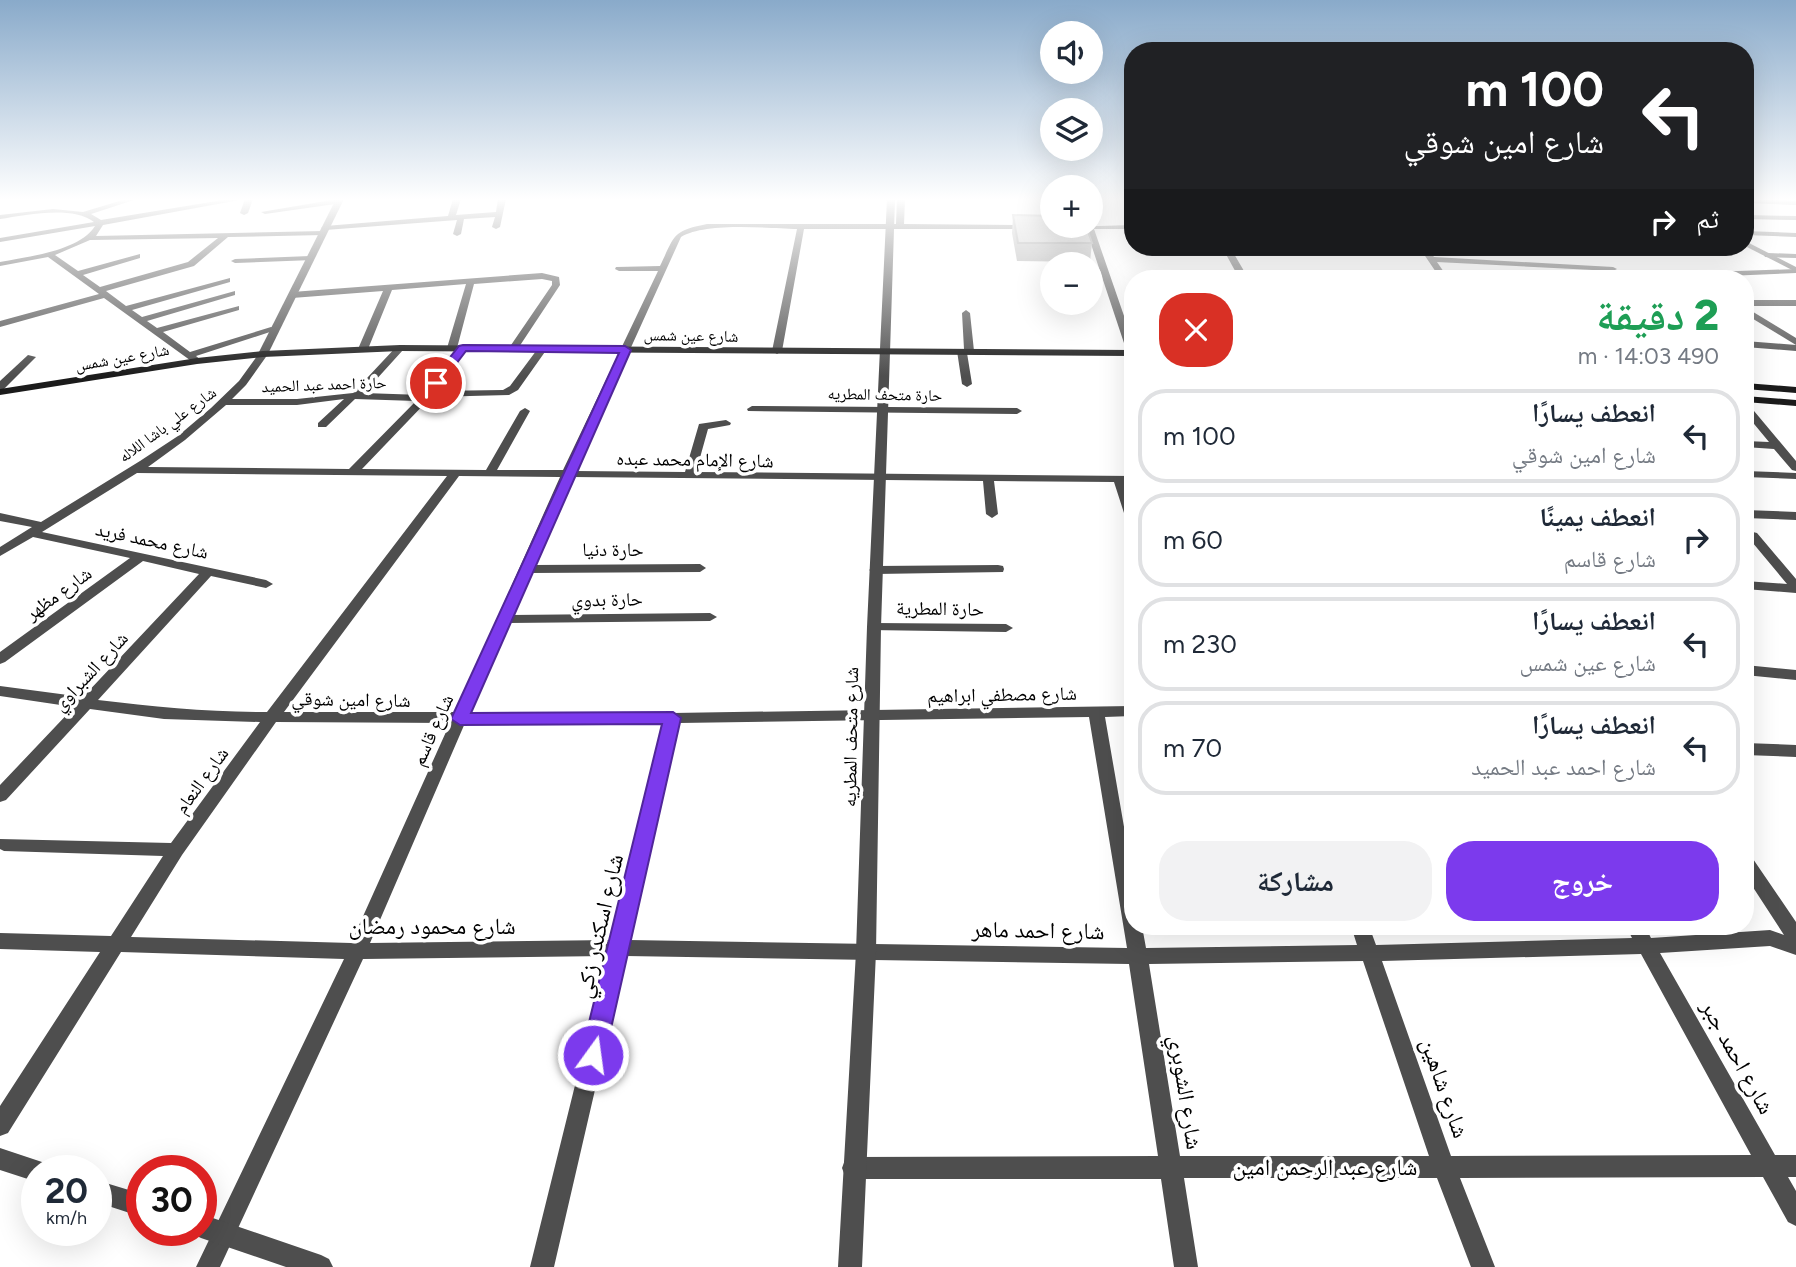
<!DOCTYPE html>
<html lang="ar">
<head>
<meta charset="utf-8">
<style>
  :root { --surface:#fff; --page:#f2f2f3; --text:#1f2937; --muted:#747a83; --line:#e0e1e3; --accent:#7c3aed }
  body { margin:0; font-family:Figtree,"Noto Naskh Arabic",sans-serif; background:var(--page); color:var(--text); direction:rtl; height:100vh; display:flex; flex-direction:column; font-size:26px; white-space:nowrap }
  * { box-sizing:border-box; margin:0 }
  p { font-size:23px; color:var(--muted) }
  .icon { flex:none; width:38px; height:38px; fill:none; stroke:currentColor; stroke-width:2; stroke-linecap:round; stroke-linejoin:round }
  .map { position:relative; flex:1; overflow:hidden; direction:ltr }
  .side { position:absolute; left:1124px; top:270px; width:630px; height:665px; display:flex; flex-direction:column; background:var(--surface); border-radius:28px; box-shadow:0 7px 28px #0002; direction:rtl }
  .side>* { flex:none }
  .hud { position:absolute; left:1124px; top:42px; width:630px; height:214px; border-radius:28px; box-shadow:0 7px 28px #0002; direction:rtl; background:#202124; color:#fff; overflow:hidden }
  .buttons { position:absolute; left:1040px; top:21px; display:grid; gap:14px }
  .buttons a { display:grid; place-items:center; width:63px; height:63px; border-radius:50%; background:var(--surface); box-shadow:0 7px 28px #0002; font-size:35px }
  .speed { position:absolute; left:21px; top:1155px; display:flex; gap:14px; font-size:35px; font-weight:700; text-align:center }
  .speed>* { display:grid; place-content:center; width:91px; height:91px; border-radius:50%; background:var(--surface); box-shadow:0 7px 28px #0002; line-height:1 }
  .speed small { font-size:18px; font-weight:400 }
  .speed .limit { border:10px solid #d22; background:#fff; color:#111 }
  .pin { position:absolute; display:grid; place-items:center; width:60px; height:60px; color:#fff; margin:-30px; border:4px solid #fff; border-radius:50%; box-shadow:0 2px 7px #0007 }
  .me { position:absolute; width:77px; margin:-38px; rotate:14deg; stroke-linejoin:round; filter:drop-shadow(0 0 5px #0008) }
  .turn { display:flex; align-items:center; gap:24px; height:147px; padding:0 35px; font-size:32px }
  .turn .icon { width:91px; height:91px; stroke-width:2.5 }
  .turn b { display:block; font-size:49px; line-height:60px }
  .then { display:flex; align-items:center; height:66px; padding:0 35px; background:#0003; gap:14px; font-size:26px }
  .round { display:grid; place-items:center; flex:none; width:74px; height:74px; border-radius:28px; background:var(--page) }
  .headline { display:flex; align-items:center; justify-content:space-between; height:119px; padding:0 35px }
  h1 { font-size:42px; font-weight:800; line-height:52px; color:#1e9e55 }
  .button { display:flex; gap:14px; margin-top:auto; padding:14px 35px }
  .button a { flex:1; height:80px; border-radius:28px; background:var(--accent); color:#fff; font-size:28px; font-weight:800; line-height:80px; text-align:center }
  .button a+a { background:var(--page); color:var(--text) }
  ul { padding:0; list-style:none }
  li { display:flex; align-items:center; gap:21px; height:94px; margin:0 14px 10px; padding:0 21px; border:4px solid var(--line); border-radius:28px }
  li div { flex:1 }
  li b { display:block; font-size:26px }
  li em { font-style:normal }
  .map>svg:first-child { display:block }
  .lines { fill:none; stroke-linecap:round; stroke-linejoin:round }
  .minor { fill:#4e4e4e; fill-rule:evenodd }
  .tertiary { fill:#4e4e4e; fill-rule:evenodd }
  .secondary { fill:#1b1b1b; fill-rule:evenodd }
  .wall { fill:#a3a3a3 }
  .building { fill:#bebebe; stroke:#858585; stroke-width:2 }
  .route { fill:#7c3aed; stroke:#51269a; stroke-width:2 }
  .labels { text-anchor:middle; stroke-width:7; stroke-linejoin:round; paint-order:stroke }
  .far-street-label { font-size:16px; fill:#000; stroke:#fff }
  .street-label { font-size:19px; fill:#000; stroke:#fff }
  .near-street-label { font-size:23px; fill:#000; stroke:#fff }
</style>
</head>
<body>
<div class="map">
<svg width="1796" height="1267" viewBox="0 0 1796 1267">
  <rect width="100%" height="100%" fill="#fff"/>
  <g class="lines">
    <!-- minor -->
    <g class="minor">
      <path d="M126,199h11l-46,15 10,6 128,-21h16l-142,26 -7,11 227,-5 4,2 -4,2 -95,2 -34,29 -88,25 20,15 104,-28v4l-98,28 10,7 93,-26v4l-88,26 10,7 82,-22v4l-76,22 27,20 81,-25 8,2 -83,27 6,5 -2,2h-6l-90,-65 -104,29v-6l99,-27 -51,-37 -48,9v-4c26,-5 80,-11 95,-36l-95,16v-4l94,-16c-22,-17 -69,-7 -94,-3v-4l53,-6 30,3zM218,238l-30,24 -88,25 -17,-12 57,-17v-4l-62,17 -23,-16 35,-15z"/>
      <path d="M245,199h8l-5,14 -4,2 -4,-2z"/>
      <path d="M338,199h4v4l-77,11 -4,-2z"/>
      <path d="M453,199h8l-5,16 40,-3 2,-13h8l-6,28 -4,2 -4,-2 3,-10 -31,2 -3,15 -4,2 -4,-2 4,-14 -132,10 -4,-2 4,-2 123,-10z"/>
      <path d="M897,199h8l-1,25 125,1 4,2 -4,2h-225l-22,122 -5,3 -5,-3 25,-122c-30,-1 -92,-7 -116,8l-106,234 110,1 14,-48 27,-4 5,3 -1,2 -22,4 -12,43 436,4v6h-6l6,20v14h-6l-2,-3 -10,-31 -120,-1 4,33 -6,4 -6,-4 -3,-33 -411,-4 -38,88 166,-1 6,4 -6,4 -170,1 -18,42 198,-2 7,4 -7,4 -201,2 -39,89 203,1 459,-7v10l-27,1 27,156v53h10l4,22 211,-3 -6,-19h18l7,19 256,-7 -6,-12h19l6,12 119,-8 14,5 -39,-60v-21l6,2 45,66v33l-26,-9 -110,7 115,202h21v22h-8l8,14v35l-8,-4 -25,-45 -303,1 35,89h-24l-34,-89h-253l14,89h-24l-13,-88h-308l-8,-3 -3,-8 3,-8 8,-3 305,-1 -29,-192 -503,-8 -72,311h-24l77,-311 -244,3 -143,308h-24l148,-308 -223,-7 -113,181 -8,3v-30l100,-154 -100,-3v-16l111,3 52,-80 -159,-5 -4,-2v-10l171,4 89,-121 -96,-3 -74,-10 -84,91 -6,2v-17l74,-78 -74,-11v-10l83,11 116,-123 -56,-13 -138,101 -5,2v-12l130,-94 -97,-21 -33,19v-9l32,-20 -32,-6v-8l41,9 99,-61 38,-25 33,-28 28,-27 21,-29 3,-1 5,3 -22,31 -14,14h65l56,-6 44,-47h6v4l-39,43 58,2 38,-49 3,-1 5,3 -32,43 67,-1 7,-4 29,-39h6l2,2 -29,41 -9,5 -78,2 -69,72 124,1 34,-59 5,-3 5,3 -33,59h66l95,-199h-39l-4,-2 1,-2 44,-1c15,-31 12,-35 47,-42h189zM344,399l-26,24v4h8l29,-28 61,2 -67,68 -201,-2 37,-27 41,-35h71zM137,473l310,3 -180,236c-57,0 -112,-5 -169,-12l113,-124 55,12 7,-4 -7,-4 -224,-48zM459,476l101,1 -105,235h-171zM1089,717l38,231 -498,-8 50,-217zM276,722l174,1 -99,220 -220,-6 51,-82zM465,723h199l-53,217 -241,3zM1641,954l110,201 -300,1 -69,-195zM1363,961l66,195h-249l-31,-192z"/>
      <path d="M1745,199l51,2v4l-51,-2z"/>
      <path d="M1745,215l51,1v4l-51,-1z"/>
      <path d="M1132,225v4h-38l38,110v16l-5,-3 -41,-123h-16l-4,-2z"/>
      <path d="M1745,231l51,2v4l-51,-2z"/>
      <path d="M1222,247h8l14,24h93l4,3 -4,3 -98,1z"/>
      <path d="M1419,247h8l7,10 179,10 4,2 -4,2 -176,-9 11,16h-8z"/>
      <path d="M1643,247h67l-4,2 -118,4 -4,-2 4,-2z"/>
      <path d="M1768,253l28,1v4l-31,-1 -1,-2z"/>
      <path d="M310,256l4,2 -1,2 -78,3 -4,-2 4,-2z"/>
      <path d="M1796,269v4l-116,5h-59l4,-3z"/>
      <path d="M542,273l17,4 1,8 -43,65 -3,1 -5,-3 43,-63v-4l-10,-2 -68,5 -17,64 -5,3 -5,-3 19,-64 -74,6 -24,59 -5,3 -5,-3 25,-58 -91,7 -4,-3 4,-3z"/>
      <rect x="1745" y="300" width="51" height="6"/>
      <path d="M1745,307l51,31v7l-51,-31z"/>
      <path d="M966,310l4,3 4,38 -7,2 5,31 -5,3 -5,-3 -5,-33 7,-2 -2,-36z"/>
      <path d="M1745,341l51,4v6l-51,-4z"/>
      <path d="M28,355l8,2 -32,32 -4,1v-9z"/>
      <path d="M1745,404l4,1 47,56v10l-4,-1 -18,-21 -29,-2v-6l24,1 -24,-29z"/>
      <path d="M752,406l265,2 5,3 -5,3 -269,-3 -1,-2z"/>
      <path d="M1745,471l51,2v6l-51,-2z"/>
      <path d="M1745,510l51,2v8l-51,-2z"/>
      <path d="M1753,532l4,1 39,46v14l-51,-4v-8l42,3 -40,-48z"/>
      <path d="M998,565l5,1 1,3 -1,3 -127,2 -7,-4 7,-4z"/>
      <path d="M874,623l132,1 7,4 -7,4 -137,-2 -2,-3 2,-3z"/>
      <path d="M1745,665l51,5v10l-51,-5z"/>
      <path d="M1745,743l51,2v12l-51,-2z"/>
    </g>
    <!-- tertiary -->
    <g class="tertiary">
      <path d="M336,199h8l-76,155 -8,2 -2,-2z"/>
      <path d="M887,199h8l-14,428 -5,325 -14,315h-24l18,-315 11,-325z"/>
      <path d="M1745,241l51,26v5l-51,-26z"/>
      <path d="M0,1148l45,15 3,8h-11v11l-37,-12z"/>
      <path d="M96,1180l46,14v23l-46,-15z"/>
      <path d="M201,1214l120,41 8,4 4,8h-47l-85,-29 -8,-4 -2,-4h10z"/>
    </g>
    <!-- secondary -->
    <g class="secondary">
      <path d="M400,345l732,5v6l-732,-5 -137,6 -66,7 -197,31v-6l197,-31 66,-7z"/>
      <path d="M1745,383l51,4v6l-51,-4z"/>
      <path d="M1745,396l51,4v6l-51,-4z"/>
    </g>
  </g>
  <!-- wall -->
  <path class="wall" d="M1013,215l79,28 -2,19 -73,-1 -5,-28z"/>
  <!-- building -->
  <path class="building" d="M1013,215l39,1v10h34l6,17h-74z"/>
  <!-- sky -->
  <linearGradient id="sky" x2="0" y2="1"><stop stop-color="#89aaca"/><stop offset="0.53" stop-color="#fff"/><stop offset="1" stop-color="#fff" stop-opacity="0"/></linearGradient>
  <rect width="1796" height="376" fill="url(#sky)"/>
  <!-- route -->
  <path class="route" d="M463,345l162,1 6,4 -160,363 202,-1 8,6 -76,337 -4,7 -8,3 -8,-3 -4,-7 81,-331 -202,1 -9,-6 168,-366 -153,-2 -26,34h-8v-5l27,-34z"/>
  <g class="labels">
    <!-- far-street labels -->
    <g class="far-street-label">
      <text transform="translate(691 335) rotate(1)" y="6">شارع عين شمس</text>
      <text transform="translate(122 357) rotate(-10)" y="6">شارع عين شمس</text>
      <text transform="translate(324 384) rotate(-2)" y="6">حارة احمد عبد الحميد</text>
      <text transform="translate(885 394) rotate(1)" y="6">حارة متحف المطريه</text>
      <text transform="translate(167 424) rotate(-36)" y="6">شارع علي باشا اللاله</text>
    </g>
    <!-- street labels -->
    <g class="street-label">
      <text transform="translate(695 459) rotate(1)" y="7">شارع الإمام محمد عبده</text>
      <text transform="translate(152 540) rotate(12)" y="7">شارع محمد فريد</text>
      <text x="613" y="556">حارة دنيا</text>
      <text transform="translate(58 593) rotate(-36)" y="7">شارع مظهر</text>
      <text transform="translate(607 599) rotate(-1)" y="7">حارة بدوي</text>
      <text transform="translate(940 608) rotate(1)" y="7">حارة المطرية</text>
      <text transform="translate(90 671) rotate(-47)" y="7">شارع الشبراوي</text>
      <text transform="translate(1002 694) rotate(-1)" y="7">شارع مصطفي ابراهيم</text>
      <text transform="translate(351 699) rotate(1)" y="7">شارع امين شوقي</text>
      <text transform="translate(432 730) rotate(-66)" y="7">شارع قاسم</text>
      <text transform="translate(850 737) rotate(-89)" y="7">شارع متحف المطريه</text>
      <text transform="translate(201 780) rotate(-54)" y="7">شارع النعام</text>
    </g>
    <!-- near-street labels -->
    <g class="near-street-label">
      <text x="432" y="934">شارع محمود رمضان</text>
      <text transform="translate(599 926) rotate(-77)" y="8">شارع اسكندر زكي</text>
      <text transform="translate(1038 930) rotate(1)" y="8">شارع احمد ماهر</text>
      <text transform="translate(1738 1057) rotate(61)" y="8">شارع احمد جبر</text>
      <text transform="translate(1445 1088) rotate(71)" y="8">شارع شاهين</text>
      <text transform="translate(1186 1092) rotate(81)" y="8">شارع الشوبري</text>
      <text x="1325" y="1175">شارع عبد الرحمن امين</text>
    </g>
  </g>
</svg>
<div class="buttons">
<a><svg class="icon" aria-label="sound" viewBox="0 0 24 24"><path d="M4 9h4l5-4v14l-5-4H4zM17 9q2 3 0 6"/></svg></a>
<a><svg class="icon" aria-label="layers" viewBox="0 0 24 24"><path d="M12 4l9 5-9 5-9-5zM3 14l9 5 9-5"/></svg></a>
<a>+</a>
<a>−</a>
</div>
<div class="speed"><div>20<small>km/h</small></div><div class="limit">30</div></div>
<div class="pin" style="left:436px;top:383px;background:#d93025"><svg class="icon" aria-label="arrive" viewBox="0 0 24 24"><path d="M6 21V4h12l-3 4 3 4H6"/></svg></div>
<svg class="me" style="left:593px;top:1055px" viewBox="-20 -20 40 40"><circle r="17" fill="#7c3aed" stroke="#fff" stroke-width="3"/><path d="M0-11L8 9 0 5-8 9z" fill="#fff"/></svg>
<div class="hud">
<div class="turn"><svg class="icon" aria-label="left" viewBox="0 0 24 24"><path d="M17 20v-9H6M10 6l-5 5 5 5"/></svg><div><b>100 m</b>شارع امين شوقي</div></div>
<div class="then">ثم<svg class="icon" aria-label="right" viewBox="0 0 24 24"><path d="M7 20v-9h11M14 6l5 5-5 5"/></svg></div>
</div>
<section class="side">
<div class="headline"><div><h1>2 دقيقة</h1><p>490 m · 14:03</p></div><a class="round" style="background:#d93025;color:#fff"><svg class="icon" aria-label="close" viewBox="0 0 24 24"><path d="M6 6l12 12M18 6L6 18"/></svg></a></div>
<ul>
<li><svg class="icon" aria-label="left" viewBox="0 0 24 24"><path d="M17 20v-9H6M10 6l-5 5 5 5"/></svg><div><b>انعطف يسارًا</b><p>شارع امين شوقي</p></div><em>100 m</em></li>
<li><svg class="icon" aria-label="right" viewBox="0 0 24 24"><path d="M7 20v-9h11M14 6l5 5-5 5"/></svg><div><b>انعطف يمينًا</b><p>شارع قاسم</p></div><em>60 m</em></li>
<li><svg class="icon" aria-label="left" viewBox="0 0 24 24"><path d="M17 20v-9H6M10 6l-5 5 5 5"/></svg><div><b>انعطف يسارًا</b><p>شارع عين شمس</p></div><em>230 m</em></li>
<li><svg class="icon" aria-label="left" viewBox="0 0 24 24"><path d="M17 20v-9H6M10 6l-5 5 5 5"/></svg><div><b>انعطف يسارًا</b><p>شارع احمد عبد الحميد</p></div><em>70 m</em></li>
</ul>
<div class="button"><a>خروج</a><a>مشاركة</a></div>
</section>
</div>
</body>
</html>
